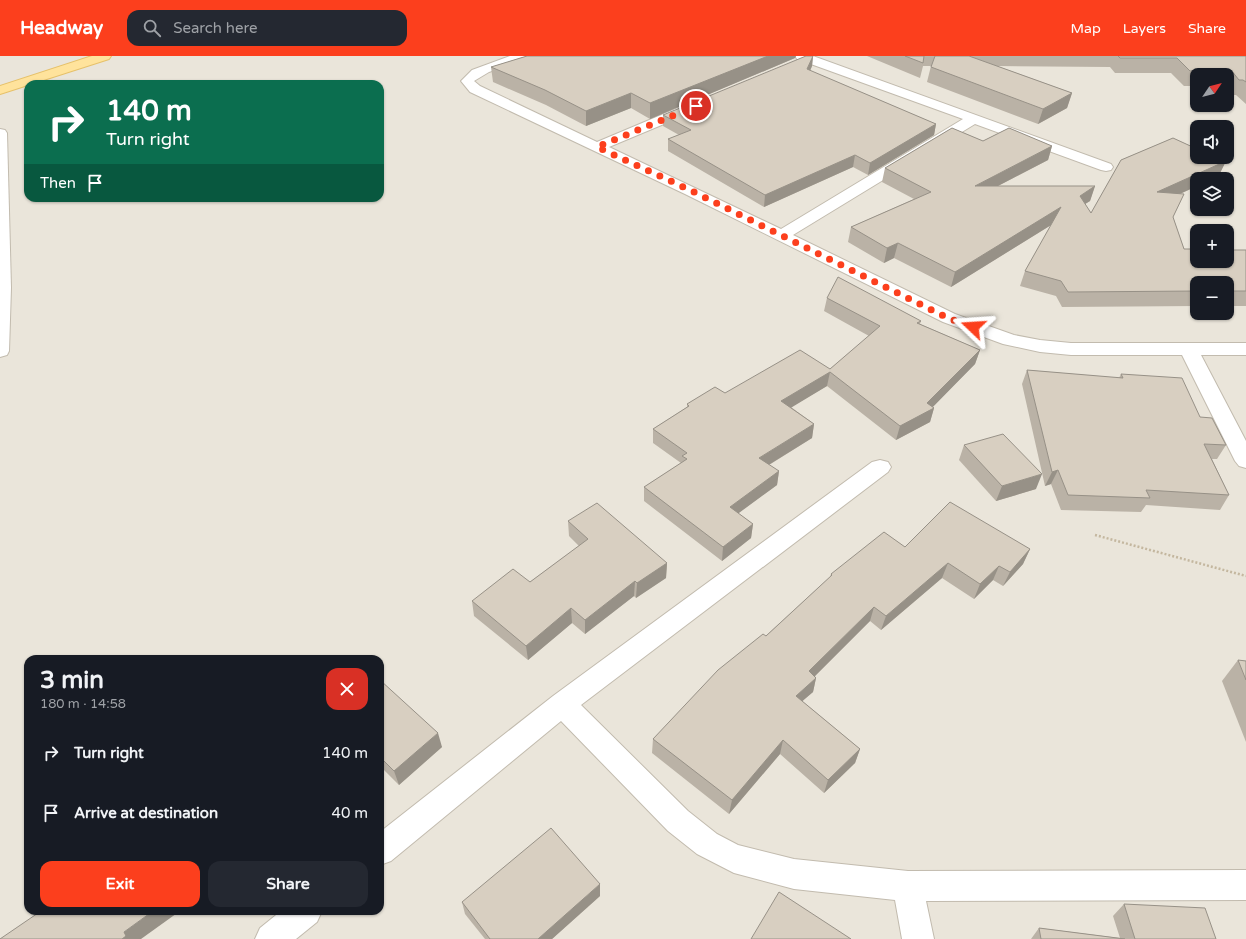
<!DOCTYPE html>
<html lang="en">
<head>
<meta charset="utf-8">
<style>
  :root { --surface:#171b24; --page:#242831; --text:#f1f3f6; --muted:#9ea1a6; --accent:#fc3f1d }
  body { margin:0; font-family:"Varela Round",sans-serif; background:var(--page); color:var(--text); height:100vh; display:flex; flex-direction:column; font-size:15px; white-space:nowrap }
  * { box-sizing:border-box; margin:0 }
  p { font-size:13px; color:var(--muted) }
  .icon { flex:none; width:22px; height:22px; fill:none; stroke:currentColor; stroke-width:2; stroke-linecap:round; stroke-linejoin:round }
  .map { position:relative; flex:1; overflow:hidden }
  .side { position:absolute; left:24px; top:599px; width:360px; height:260px; display:flex; flex-direction:column; background:var(--surface); border-radius:12px; box-shadow:0 1px 3px #0004 }
  .side>* { flex:none }
  .hud { position:absolute; left:24px; top:24px; width:360px; height:122px; border-radius:12px; box-shadow:0 1px 3px #0004; background:#0b6e4f; color:#fff; overflow:hidden }
  .needle { width:26px; rotate:55deg }
  .controls { position:absolute; left:1190px; top:12px; display:grid; gap:8px }
  .controls a { display:grid; place-items:center; width:44px; height:44px; border-radius:8px; background:var(--surface); box-shadow:0 1px 3px #0004; font-size:20px }
  .pin { position:absolute; display:grid; place-items:center; width:34px; height:34px; color:#fff; margin:-17px; border:2px solid #fff; border-radius:50%; box-shadow:0 1px 4px #0007 }
  .me { position:absolute; width:44px; margin:-22px; rotate:290deg; stroke-linejoin:round; filter:drop-shadow(0 0 3px #0008) }
  .turn { display:flex; align-items:center; gap:14px; height:84px; padding:0 16px; font-size:18px }
  .turn .icon { width:52px; height:52px; stroke-width:2.5 }
  .turn b { display:block; font-size:28px; line-height:34px }
  .then { display:flex; align-items:center; height:38px; padding:0 16px; background:#0003; gap:8px; font-size:15px }
  .round { display:grid; place-items:center; flex:none; width:42px; height:42px; border-radius:12px; background:var(--page) }
  .headline { display:flex; align-items:center; justify-content:space-between; height:68px; padding:0 16px }
  h1 { font-size:24px; font-weight:700; line-height:30px }
  .primary-button { display:flex; gap:8px; margin-top:auto; padding:8px 16px }
  .primary-button a { flex:1; height:46px; border-radius:12px; background:var(--accent); color:#fff; font-size:16px; font-weight:700; line-height:46px; text-align:center }
  .primary-button a+a { background:var(--page); color:var(--text) }
  ul { padding:0; list-style:none }
  li { display:flex; align-items:center; gap:12px; height:60px; padding:0 16px }
  li div { flex:1 }
  li b { display:block; font-size:15px }
  li em { font-style:normal }
  header { display:flex; align-items:center; gap:24px; box-sizing:border-box; height:56px; padding:0 20px; background:var(--accent); color:#fff }
  header strong { font-size:19px }
  nav { display:flex; gap:22px; margin-inline-start:auto; font-size:14px }
  .search { width:280px; height:36px; background:var(--page); display:flex; align-items:center; gap:10px; box-sizing:border-box; padding:0 14px; border-radius:12px; color:var(--muted); font-size:15px }
  .map>svg:first-child { display:block }
  .residential { fill:#eae5da; fill-rule:evenodd }
  .lines { fill:none; stroke-linecap:round; stroke-linejoin:round }
  .minor-casing { stroke:#c2bbae; stroke-width:2 }
  .major-casing { stroke:#e6c16a; stroke-width:2 }
  .path { stroke:#c4b79f; stroke-width:2.5; stroke-dasharray:2 2; stroke-linecap:butt }
  .minor { fill:#fff; fill-rule:evenodd }
  .major { fill:#ffe39c; fill-rule:evenodd }
  .wall { fill:#bab2a6 }
  .shaded-wall { fill:#979187 }
  .building { fill:#d8cfc1; stroke:#979187 }
  .route { stroke:#fc3f1d; stroke-width:7; stroke-dasharray:0 12.6 }
</style>
</head>
<body>
<header>
<strong>Headway</strong>
<div class="search"><svg class="icon" aria-label="search" viewBox="0 0 24 24"><circle cx="10" cy="10" r="6"/><path d="M15 15l6 6"/></svg>Search here</div>
<nav><a>Map</a><a>Layers</a><a>Share</a></nav>
</header>
<div class="map">
<svg width="1246" height="883" viewBox="0 0 1246 883">
  <rect width="100%" height="100%" fill="#f6f3ec"/>
  <!-- residential -->
  <path class="residential" d="M0,0h1246v883h-1246zM1197,19h30v30h-30zM28,28h352v114h-352zM1197,71h30v30h-30zM1197,123h30v30h-30zM1197,175h30v30h-30zM1197,227h30v30h-30zM28,603h352v252h-352z"/>
  <g class="lines">
    <defs>
      <g id="minor">
        <path d="M510,0h19l-2,3 -38,13 -15,9 6,5 117,56 88,-37h10l2,3 -2,3 -86,36 172,82 182,-110 -166,-60 -2,-3h18l298,108 2,3 -2,3 -5,1 -5,-1 -126,-46 -182,111 162,79 59,21 26,5 31,3h175v12h-45l45,86v27l-7,-2 -4,-5 -53,-106h-111l-31,-3 -37,-8 -60,-22 -258,-128 -215,-102 -9,-11 11,-11z"/>
        <path d="M0,73l5,1 2,3 4,155 -2,63 -2,4 -7,2z"/>
        <path d="M880,404l8,2 3,5 -3,5 -307,233 107,106 29,23 21,11 56,14 114,12 338,-1v30l-320,1 8,38h-32l-7,-39 -101,-11 -60,-16 -37,-19 -29,-23 -107,-110 -170,140 -11,4v-33l173,-136 319,-234z"/>
        <path d="M281,855h41l-5,11 -21,17h-41l5,-11z"/>
      </g>
      <path id="major" d="M92,0h19l-2,3 -109,35v-8z"/>
    </defs>
    <!-- minor casing -->
    <use href="#minor" class="minor-casing"/>
    <!-- major casing -->
    <use href="#major" class="major-casing"/>
    <!-- path -->
    <path class="path" d="M1095,479l151,41"/>
    <!-- minor -->
    <use href="#minor" class="minor"/>
    <!-- major -->
    <use href="#major" class="major"/>
  </g>
  <!-- wall -->
  <g class="wall">
    <path d="M527,0h269l-1,2 -145,61 -19,-11 -45,18 -40,-21 -53,-23 -2,-15z"/>
    <path d="M813,0l-1,10 -2,5 126,53 -2,11 -66,40 -15,-8 -89,40 -96,-56v-12l11,-4 -16,-9v-11z"/>
    <path d="M867,0h379v48l-10,-9h-4l-5,-7v-13h-30v11h-13l-13,-13h-56l-5,-6 -113,-1 75,27 -5,15 -29,16 -111,-42 4,-16h-8l-3,12z"/>
    <path d="M952,72l31,13 26,-13 43,18 -4,14 -50,26h97l-5,15 -5,3 6,9 30,-53 52,-22 24,11v8h19l10,4 -7,14 -8,4h-14v7l-17,8h4l-11,23 11,32h13v12h30v-11h19v56h-19v-23h-30v23l-135,1 -6,-11 -36,-10 5,-15 26,-46 -100,62 -57,-29 -10,5 -36,-21 3,-15 63,-28 -32,-17 3,-14z"/>
    <path d="M827,242l94,23 -1,3 60,26 -5,14 -43,43 2,1 -4,14 -34,18 -69,-54 -36,21 23,17 -2,14 -43,27 10,6 -2,14 -39,28 15,11 -2,14 -29,23 -78,-60v-14l37,-24 -28,-20v-14l34,-22v-3l38,-11 105,-24 39,-33 -45,-25z"/>
    <path d="M1027,314l92,8 2,-4 79,43 26,28 -9,14h-5l17,36 -9,15 -74,-5 -5,7 -80,-2 -10,-26 -6,2 -23,-102z"/>
    <path d="M964,389l72,44 -40,12 -37,-41z"/>
    <path d="M568,465l99,42 -1,15 -30,20 -2,-2 -49,38 -13,-11 -44,37 -54,-44 -2,-15 58,-19 49,-36 -10,-10z"/>
    <path d="M905,491l125,2 -7,15 -20,22 -10,-6 -19,19 -32,-21 -61,52 -11,-9 -55,55 1,2 -3,14 -11,9 58,48 -5,14 -31,30 -44,-39 -51,60 -77,-61 1,-14 177,-162 1,-3z"/>
    <path d="M1238,604l8,1v81l-24,-61z"/>
    <path d="M380,624l62,67 -43,38 -15,-15 -4,2z"/>
    <path d="M600,840l-48,43h-67l-20,-25 -3,-12z"/>
    <path d="M1124,848l92,35h-185l8,-11 81,10 -7,-22z"/>
  </g>
  <!-- shaded-wall -->
  <g class="shaded-wall">
    <path d="M768,0h28l-1,2 -145,61v-16z"/>
    <path d="M813,0l-1,10 -6,14 1,-11z"/>
    <path d="M631,37v15l-45,18v-15z"/>
    <path d="M1072,37l-5,15 -29,16 5,-15z"/>
    <path d="M936,68l-2,11 -66,40 2,-12z"/>
    <path d="M1052,90l-4,14 -77,40 4,-14z"/>
    <path d="M855,99l-2,12 -89,40 1,-12z"/>
    <path d="M1226,105l-7,14 -8,4h-14v7l-46,21 6,-15z"/>
    <path d="M1095,130l-5,15 -15,9 5,-14z"/>
    <path d="M1061,151l-5,15 -105,65 4,-15z"/>
    <path d="M898,187l-4,15 -10,5 3,-15z"/>
    <path d="M980,294l-5,14 -46,47 5,-3 -4,14 -34,18 4,-14 27,-23z"/>
    <path d="M830,316l-3,14 -48,29 2,-14z"/>
    <path d="M814,368l-2,14 -55,34 2,-14z"/>
    <path d="M1058,414l-7,14 -6,2 7,-14z"/>
    <path d="M779,415l-2,14 -49,36 2,-14z"/>
    <path d="M1042,418l-6,15 -40,12 6,-15z"/>
    <path d="M753,468l-2,14 -29,23 1,-14z"/>
    <path d="M1030,493l-7,15 -20,22 7,-14z"/>
    <path d="M667,507l-1,15 -30,20 1,-15z"/>
    <path d="M948,507l-6,15 -61,52 5,-14z"/>
    <path d="M999,510l-6,14 -19,19 6,-15z"/>
    <path d="M635,525l-1,15 -49,38v-14z"/>
    <path d="M874,551l-4,14 -65,65 4,-15z"/>
    <path d="M571,552l1,15 -44,37 -2,-14z"/>
    <path d="M816,622l-3,14 -21,18 4,-14z"/>
    <path d="M438,677l4,14 -43,38 -5,-14z"/>
    <path d="M783,684l-3,14 -51,60 3,-14z"/>
    <path d="M860,693l-5,14 -31,30 4,-13z"/>
    <path d="M380,703l4,11 -4,2z"/>
    <path d="M600,828v12l-48,43h-14z"/>
    <path d="M153,855h27l-39,28h-19l2,-7z"/>
  </g>
  <!-- building -->
  <g class="building">
    <path d="M527,0h241l-118,47 -19,-10 -45,18 -41,-21 -54,-23z"/>
    <path d="M806,0h7l-6,13 129,55 -66,39 -15,-8 -90,40 -97,-56 23,-9 -28,-15z"/>
    <path d="M905,0h19l-1,7z"/>
    <path d="M935,0h34l103,37 -29,16 -112,-42z"/>
    <path d="M1118,0h128v26l-3,-2h-4l-8,-10 -41,1 -13,-13h-57z"/>
    <path d="M952,72l31,13 26,-13 43,18 -77,40h120l-15,10 11,17 30,-53 52,-22 24,11v8h19l10,4 -69,31 27,2 -11,23 11,32h13v12h30v-11h19v41h-19v-8h-30v8l-129,1 -7,-11 -36,-10 36,-64 -106,65 -57,-29 -11,5 -36,-21 80,-35 -46,-24z"/>
    <path d="M838,221l83,44 -4,2 63,27 -53,53 7,5 -34,18 -70,-54 -49,29 33,23 -55,34 20,13 -49,36 23,17 -30,23 -79,-60 43,-28 -5,-3 5,-3 -34,-24 36,-23 -2,-2 28,-17 10,6 75,-43 30,19 50,-43 -53,-28z"/>
    <path d="M1027,314l96,8 -2,-4 61,4 18,39 12,1 14,27 -22,-1 25,51 -83,-5 4,8 -82,-3 -10,-25 -6,2z"/>
    <path d="M1003,378l39,40 -40,12 -38,-41z"/>
    <path d="M950,446l80,47 -20,23 -11,-6 -19,18 -32,-21 -62,53 -12,-9 -65,64 7,7 -20,18 64,53 -32,31 -45,-40 -51,60 -79,-61 65,-69 45,-36 3,2 66,-61 -1,-1 53,-42 21,15z"/>
    <path d="M597,447l70,60 -30,20 -2,-2 -50,39 -14,-12 -45,38 -54,-45 41,-32 17,13 58,-43 -20,-18z"/>
    <path d="M1238,604l8,1v19z"/>
    <path d="M380,624l58,53 -44,38 -14,-14z"/>
    <path d="M551,772l49,56 -62,55h-48l-28,-37z"/>
    <path d="M779,836l72,47h-100z"/>
    <path d="M1124,848l81,4 11,31h-81z"/>
    <path d="M41,855h112l-29,21 2,4 -4,3h-122z"/>
    <path d="M1039,872l86,11h-84z"/>
  </g>
  <g class="lines">
    <!-- route -->
    <path class="route" d="M696,50l-99,41 93,43 258,128 25,9"/>
  </g>
</svg>
<div class="controls">
<a><svg class="needle" viewBox="-14 -14 28 28"><path d="M0-13l5 13h-10z" fill="#e53935"/><path d="M0 13l5-13h-10z" fill="#9ea1a6"/></svg></a>
<a><svg class="icon" aria-label="sound" viewBox="0 0 24 24"><path d="M4 9h4l5-4v14l-5-4H4zM17 9q2 3 0 6"/></svg></a>
<a><svg class="icon" aria-label="layers" viewBox="0 0 24 24"><path d="M12 4l9 5-9 5-9-5zM3 14l9 5 9-5"/></svg></a>
<a>+</a>
<a>−</a>
</div>
<div class="pin" style="left:696px;top:50px;background:#d93025"><svg class="icon" aria-label="arrive" viewBox="0 0 24 24"><path d="M6 21V4h12l-3 4 3 4H6"/></svg></div>
<svg class="me" style="left:973px;top:271px" viewBox="-20 -20 40 40"><path d="M0-17L14 15 0 8-14 15z" fill="#fc3f1d" stroke="#fff" stroke-width="4"/></svg>
<div class="hud">
<div class="turn"><svg class="icon" aria-label="right" viewBox="0 0 24 24"><path d="M7 20v-9h11M14 6l5 5-5 5"/></svg><div><b>140 m</b>Turn right</div></div>
<div class="then">Then<svg class="icon" aria-label="arrive" viewBox="0 0 24 24"><path d="M6 21V4h12l-3 4 3 4H6"/></svg></div>
</div>
<section class="side">
<div class="headline"><div><h1>3 min</h1><p>180 m · 14:58</p></div><a class="round" style="background:#d93025;color:#fff"><svg class="icon" aria-label="close" viewBox="0 0 24 24"><path d="M6 6l12 12M18 6L6 18"/></svg></a></div>
<ul>
<li><svg class="icon" aria-label="right" viewBox="0 0 24 24"><path d="M7 20v-9h11M14 6l5 5-5 5"/></svg><div><b>Turn right</b></div><em>140 m</em></li>
<li><svg class="icon" aria-label="arrive" viewBox="0 0 24 24"><path d="M6 21V4h12l-3 4 3 4H6"/></svg><div><b>Arrive at destination</b></div><em>40 m</em></li>
</ul>
<div class="primary-button"><a>Exit</a><a>Share</a></div>
</section>
</div>
</body>
</html>
